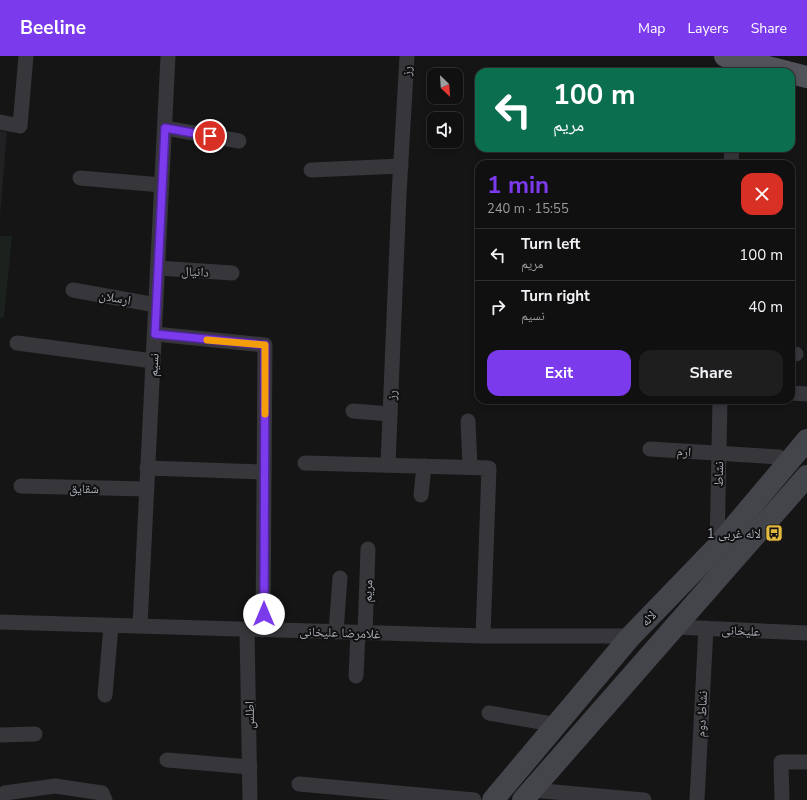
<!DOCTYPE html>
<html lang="en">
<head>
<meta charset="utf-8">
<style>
  :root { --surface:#101010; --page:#1e1e1e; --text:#f1f3f6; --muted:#9c9d9f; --line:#303030; --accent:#7c3aed }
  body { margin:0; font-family:"Nunito Sans","Noto Naskh Arabic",sans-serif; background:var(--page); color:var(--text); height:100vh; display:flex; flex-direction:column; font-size:15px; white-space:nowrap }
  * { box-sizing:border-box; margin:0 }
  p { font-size:13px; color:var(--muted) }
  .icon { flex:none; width:22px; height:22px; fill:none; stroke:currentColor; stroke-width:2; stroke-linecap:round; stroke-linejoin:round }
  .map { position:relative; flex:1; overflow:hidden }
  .sheet { position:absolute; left:475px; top:104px; width:320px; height:244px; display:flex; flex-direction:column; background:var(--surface); border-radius:12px; box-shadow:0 2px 6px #0003,0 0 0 1px var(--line) }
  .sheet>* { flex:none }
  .top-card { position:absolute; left:475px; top:12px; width:320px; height:84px; border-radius:12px; box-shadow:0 2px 6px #0003,0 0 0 1px var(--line); background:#0b6e4f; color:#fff; overflow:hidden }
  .needle { width:26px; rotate:155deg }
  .controls { position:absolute; left:427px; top:12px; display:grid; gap:8px }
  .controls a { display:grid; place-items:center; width:36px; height:36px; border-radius:8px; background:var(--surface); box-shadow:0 2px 6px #0003,0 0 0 1px var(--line); font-size:20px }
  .pin { position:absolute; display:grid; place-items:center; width:34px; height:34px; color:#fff; margin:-17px; border:2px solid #fff; border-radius:50%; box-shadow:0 1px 4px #0007 }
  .me { position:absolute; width:44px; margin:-22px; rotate:0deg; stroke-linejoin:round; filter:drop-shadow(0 0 3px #0008) }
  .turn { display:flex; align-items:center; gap:14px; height:84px; padding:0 12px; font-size:18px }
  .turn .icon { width:52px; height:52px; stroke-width:2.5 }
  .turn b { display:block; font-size:28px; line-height:34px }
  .round { display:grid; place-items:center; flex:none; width:42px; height:42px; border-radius:12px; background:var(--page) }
  .overview { display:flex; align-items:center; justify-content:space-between; height:68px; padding:0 12px }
  h1 { font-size:24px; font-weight:700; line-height:30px; color:var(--accent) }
  .button { display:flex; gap:8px; margin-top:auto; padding:8px 12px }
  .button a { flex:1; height:46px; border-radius:12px; background:var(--accent); color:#fff; font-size:16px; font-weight:700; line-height:46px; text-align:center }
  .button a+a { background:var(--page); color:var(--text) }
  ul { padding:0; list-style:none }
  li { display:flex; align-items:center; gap:12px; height:52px; padding:0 12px; border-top:1px solid var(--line) }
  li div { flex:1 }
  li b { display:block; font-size:15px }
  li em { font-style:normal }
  header { display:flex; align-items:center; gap:24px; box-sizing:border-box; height:56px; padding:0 20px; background:var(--accent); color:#fff }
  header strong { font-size:19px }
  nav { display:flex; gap:22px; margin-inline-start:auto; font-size:14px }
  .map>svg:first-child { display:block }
  .built { fill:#212123 }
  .green { fill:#1b211c }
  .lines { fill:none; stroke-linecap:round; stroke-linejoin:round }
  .minor { stroke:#36363b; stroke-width:15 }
  .secondary { stroke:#44454b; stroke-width:22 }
  .primary { stroke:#52535a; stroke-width:22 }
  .route-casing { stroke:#51269a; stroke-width:10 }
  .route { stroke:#7c3aed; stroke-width:7 }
  .slow { stroke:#f59e0b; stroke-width:7 }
  .labels { text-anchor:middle; stroke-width:4; stroke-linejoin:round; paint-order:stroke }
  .street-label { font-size:13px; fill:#a7abb5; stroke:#101011 }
  .poi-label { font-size:13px; fill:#a7abb5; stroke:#101011; text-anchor:end }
</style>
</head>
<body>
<header>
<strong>Beeline</strong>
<nav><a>Map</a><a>Layers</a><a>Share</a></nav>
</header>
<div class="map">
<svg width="807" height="744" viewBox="0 0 807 744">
  <rect width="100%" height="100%" fill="#151516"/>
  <!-- built -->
  <path class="built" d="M0,75l7,1 -7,84z"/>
  <!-- green -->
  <path class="green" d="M0,180h12l-8,81 -4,2z"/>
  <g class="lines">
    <!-- minor -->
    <g class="minor">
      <path d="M0,66l20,4 6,-70"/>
      <path d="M165,72l74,13"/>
      <path d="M731,108l1,-16"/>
      <path d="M311,114l90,-4"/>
      <path d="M80,122l82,7"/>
      <path d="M158,212l74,5"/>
      <path d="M73,234l83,15"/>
      <path d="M155,278l110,11 -2,285"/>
      <path d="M17,287l136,18"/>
      <path d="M791,298h5"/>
      <path d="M791,337l16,1"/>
      <path d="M353,355l37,3"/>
      <path d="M468,365l2,46"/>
      <path d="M650,393l129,8"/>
      <path d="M305,407l184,5 -6,168"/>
      <path d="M388,409l11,-270 8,-139"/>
      <path d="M147,412l117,4"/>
      <path d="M21,430l125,3"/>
      <path d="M421,439l3,-29"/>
      <path d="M717,491l3,-147"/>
      <path d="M0,566l483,14h148"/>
      <path d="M140,570l28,-570"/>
      <path d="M675,571l132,6"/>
      <path d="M247,573l3,171"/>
      <path d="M336,576l4,-54"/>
      <path d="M365,577l3,-84"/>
      <path d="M356,620l2,-43"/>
      <path d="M105,639l6,-69"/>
      <path d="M489,657l69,12"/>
      <path d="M0,679l35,-1"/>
      <path d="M167,704l83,7"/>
      <path d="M299,728l175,16"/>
      <path d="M532,734l112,10"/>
      <path d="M0,740l5,-3 50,-7 47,7 3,7"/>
      <path d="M697,744l9,-172"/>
      <path d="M782,744l-1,-38h26"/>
    </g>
    <!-- secondary -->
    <g class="secondary">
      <path d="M493,744l138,-164 86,-89 90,-107"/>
      <path d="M523,744l284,-324"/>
    </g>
    <!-- primary -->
    <g class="primary">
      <path d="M725,0l62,16"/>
      <path d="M791,17l16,4"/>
    </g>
  </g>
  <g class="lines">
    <defs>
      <path id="route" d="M210,80l-45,-8 -10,206 110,11 -1,269"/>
    </defs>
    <!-- route casing -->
    <use href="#route" class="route-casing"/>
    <!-- route -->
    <use href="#route" class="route"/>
    <!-- slow -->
    <path class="slow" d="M207,284l58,5v69"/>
  </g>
  <!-- icons -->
  <defs>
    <symbol id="bus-square" viewBox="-11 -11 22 22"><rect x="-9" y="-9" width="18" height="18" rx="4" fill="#e3b93f" stroke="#101011"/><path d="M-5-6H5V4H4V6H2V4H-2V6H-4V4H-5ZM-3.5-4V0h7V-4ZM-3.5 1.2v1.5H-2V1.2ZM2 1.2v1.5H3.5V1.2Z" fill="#111"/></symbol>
  </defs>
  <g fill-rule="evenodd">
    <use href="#bus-square" x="764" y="467" width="20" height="20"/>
  </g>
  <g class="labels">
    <!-- street labels -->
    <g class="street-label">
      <text transform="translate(406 15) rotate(-87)" y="5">رز</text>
      <text transform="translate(195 215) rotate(3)" y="5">دانیال</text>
      <text transform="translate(115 241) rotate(10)" y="5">ارسلان</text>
      <text transform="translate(153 309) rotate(-87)" y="5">نسیم</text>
      <text transform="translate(391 339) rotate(-88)" y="5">رز</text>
      <text transform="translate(684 395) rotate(4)" y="5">ارم</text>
      <text transform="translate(718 418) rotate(-89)" y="5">نشاط</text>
      <text transform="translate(84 432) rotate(1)" y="5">شقایق</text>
      <text transform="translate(367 535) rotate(-88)" y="5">مریم</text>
      <text transform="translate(648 562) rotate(-46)" y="5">لاله</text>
      <text transform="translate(741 574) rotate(3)" y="5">علیخانی</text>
      <text transform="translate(340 576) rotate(2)" y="5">غلامرضا علیخانی</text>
      <text transform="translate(701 658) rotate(-87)" y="5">نشاط دوم</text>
      <text transform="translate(249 659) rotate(-91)" y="5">اطلس</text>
    </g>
    <!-- poi labels -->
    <g class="poi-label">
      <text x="761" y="482">لاله غربی 1</text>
    </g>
  </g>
</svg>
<div class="controls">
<a><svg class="needle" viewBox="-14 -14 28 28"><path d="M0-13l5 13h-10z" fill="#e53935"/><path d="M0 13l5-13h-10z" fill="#9c9d9f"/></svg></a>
<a><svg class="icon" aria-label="sound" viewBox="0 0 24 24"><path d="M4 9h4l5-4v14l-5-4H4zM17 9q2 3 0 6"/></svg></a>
</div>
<div class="pin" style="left:210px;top:80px;background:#d93025"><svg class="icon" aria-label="arrive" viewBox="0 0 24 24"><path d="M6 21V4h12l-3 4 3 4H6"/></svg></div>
<svg class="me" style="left:264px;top:558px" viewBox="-20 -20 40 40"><circle r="19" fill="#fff"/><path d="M0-13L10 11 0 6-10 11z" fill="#7c3aed"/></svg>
<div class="top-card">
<div class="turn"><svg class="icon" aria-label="left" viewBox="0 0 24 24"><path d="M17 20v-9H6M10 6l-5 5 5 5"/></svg><div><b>100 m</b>مریم</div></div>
</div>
<section class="sheet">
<div class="overview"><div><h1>1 min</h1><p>240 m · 15:55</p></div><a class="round" style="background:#d93025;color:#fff"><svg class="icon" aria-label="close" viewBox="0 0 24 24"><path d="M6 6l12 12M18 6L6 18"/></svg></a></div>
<ul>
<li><svg class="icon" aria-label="left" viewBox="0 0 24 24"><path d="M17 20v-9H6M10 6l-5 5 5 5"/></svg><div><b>Turn left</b><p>مریم</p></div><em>100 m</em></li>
<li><svg class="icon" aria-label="right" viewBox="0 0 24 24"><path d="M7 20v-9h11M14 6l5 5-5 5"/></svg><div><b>Turn right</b><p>نسیم</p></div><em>40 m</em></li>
</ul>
<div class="button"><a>Exit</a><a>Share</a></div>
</section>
</div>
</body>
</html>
